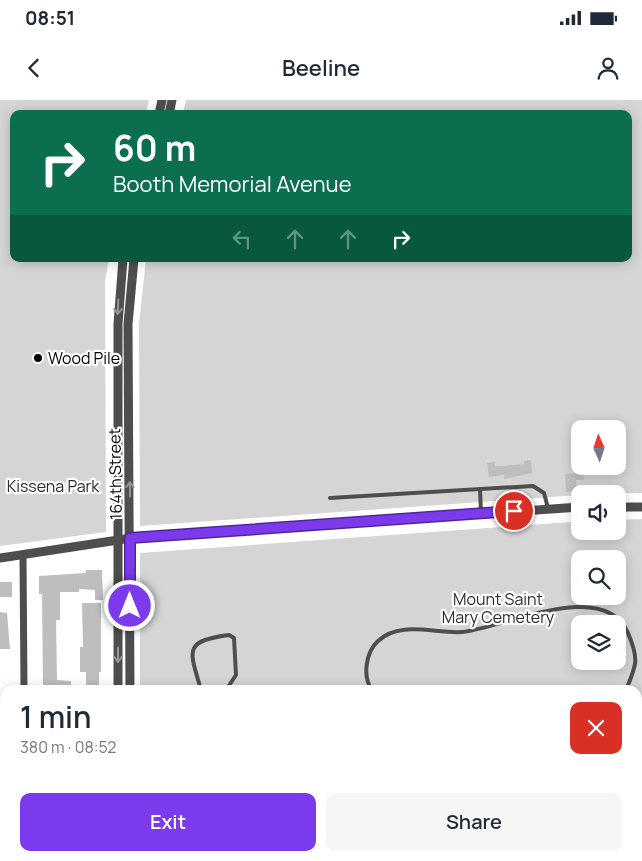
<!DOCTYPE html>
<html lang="en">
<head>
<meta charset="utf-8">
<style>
  :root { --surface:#fff; --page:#f6f6f7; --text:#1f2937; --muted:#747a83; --accent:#7c3aed }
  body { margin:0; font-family:Manrope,sans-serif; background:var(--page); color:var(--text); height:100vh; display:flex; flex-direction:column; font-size:19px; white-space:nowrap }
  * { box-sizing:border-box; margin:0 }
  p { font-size:16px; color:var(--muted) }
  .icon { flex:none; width:28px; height:28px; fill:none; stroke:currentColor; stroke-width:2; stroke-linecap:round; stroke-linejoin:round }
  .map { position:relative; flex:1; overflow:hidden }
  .drawer { position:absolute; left:0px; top:585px; width:642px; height:176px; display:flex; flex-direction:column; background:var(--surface); border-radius:15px 15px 0 0; box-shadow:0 2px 12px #0003 }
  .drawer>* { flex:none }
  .guide { position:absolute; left:10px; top:10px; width:622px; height:152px; border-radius:10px; box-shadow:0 2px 12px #0003; background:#0b6e4f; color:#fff; overflow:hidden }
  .needle { width:32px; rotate:357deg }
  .buttons { position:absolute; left:571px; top:320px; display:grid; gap:10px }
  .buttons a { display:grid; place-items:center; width:55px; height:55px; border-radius:10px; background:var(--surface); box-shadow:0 2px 12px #0003; font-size:25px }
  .pin { position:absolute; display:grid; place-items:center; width:42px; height:42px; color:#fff; margin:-21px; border:2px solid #fff; border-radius:50%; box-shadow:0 1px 5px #0007 }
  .me { position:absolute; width:55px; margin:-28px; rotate:0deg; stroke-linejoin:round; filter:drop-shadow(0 0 4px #0008) }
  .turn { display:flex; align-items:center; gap:18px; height:105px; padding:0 20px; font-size:22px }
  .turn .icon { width:65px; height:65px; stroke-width:2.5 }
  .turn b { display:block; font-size:35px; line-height:42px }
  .lanes { display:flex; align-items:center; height:48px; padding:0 20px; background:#0003; justify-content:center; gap:25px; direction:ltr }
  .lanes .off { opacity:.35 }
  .round { display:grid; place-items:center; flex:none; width:52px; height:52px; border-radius:10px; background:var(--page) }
  .headline { display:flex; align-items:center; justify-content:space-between; height:85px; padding:0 20px }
  h1 { font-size:30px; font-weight:600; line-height:38px }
  .primary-button { display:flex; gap:10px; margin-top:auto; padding:10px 20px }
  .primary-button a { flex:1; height:58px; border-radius:10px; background:var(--accent); color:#fff; font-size:20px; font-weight:600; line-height:58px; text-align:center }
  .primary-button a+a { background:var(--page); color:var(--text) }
  .status { display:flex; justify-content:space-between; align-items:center; height:35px; padding:0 25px; background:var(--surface); direction:ltr }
  .status svg { height:14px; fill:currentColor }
  header { display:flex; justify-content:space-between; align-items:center; height:65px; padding:0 20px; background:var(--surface); font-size:22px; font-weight:600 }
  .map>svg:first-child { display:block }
  .green { fill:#d5d5d5; fill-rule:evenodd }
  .building { fill:#bebebe }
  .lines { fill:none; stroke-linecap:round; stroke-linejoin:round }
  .service { stroke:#4e4e4e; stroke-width:4 }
  .minor { stroke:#4e4e4e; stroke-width:7 }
  .tertiary { stroke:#4e4e4e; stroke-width:9 }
  .oneway { stroke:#959595 }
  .route-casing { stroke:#51269a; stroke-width:12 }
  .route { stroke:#7c3aed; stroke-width:9 }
  .poi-dot { fill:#000; stroke:#fff; stroke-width:2 }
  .labels { text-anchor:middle; stroke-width:4.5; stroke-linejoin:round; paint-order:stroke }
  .poi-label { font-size:16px; fill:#000; stroke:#fff; text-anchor:start }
  .street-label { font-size:16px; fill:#000; stroke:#fff }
  .park-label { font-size:16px; fill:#2c2c2c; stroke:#fff }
</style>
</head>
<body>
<div class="status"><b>08:51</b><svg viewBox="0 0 49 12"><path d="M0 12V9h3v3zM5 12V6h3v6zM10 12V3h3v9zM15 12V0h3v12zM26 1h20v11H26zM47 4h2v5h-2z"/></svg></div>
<header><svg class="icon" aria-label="back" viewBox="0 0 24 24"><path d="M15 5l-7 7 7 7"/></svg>Beeline<svg class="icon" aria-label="person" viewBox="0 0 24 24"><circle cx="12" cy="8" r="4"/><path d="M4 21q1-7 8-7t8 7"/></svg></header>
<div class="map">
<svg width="642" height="761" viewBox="0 0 642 761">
  <rect width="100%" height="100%" fill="#fff"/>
  <!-- green -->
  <g class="green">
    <path d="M0,0h149l-3,14h-132v145h95l-4,22 1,251 -106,14z"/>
    <path d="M186,0h456v393l-62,1v1l-440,31 -1,-202 7,-65h483v-145h-446zM580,329h38v37h-38z"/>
    <path d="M642,419v342h-503v-5h499v-166h-498v-137l431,-31 9,-1v10h38v-11zM580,459h38v37h-38zM580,524h38v37h-38z"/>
  </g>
  <!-- building -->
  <g class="building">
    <path d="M531,360l1,13 -28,6v-4l-15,2 -2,-14 8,-1v4h9l20,-2v-3z"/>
    <path d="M583,373l1,7h-8l1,11 -11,1 -1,-18z"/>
    <path d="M86,470h16l1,30h-8v-10l-16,-1v3h-19v28h-4l1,60 14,1v8l-28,1 -1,-96h-3v-18l47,-3z"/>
    <rect x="0" y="482" width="12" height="15"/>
    <path d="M82,503h19v69h-2v18h-13v-18h-6v-25h3z"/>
    <path d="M0,512l7,1 3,36h-10z"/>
  </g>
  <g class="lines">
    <!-- service -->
    <g class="service">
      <path d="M480,389l1,24"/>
      <path d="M330,398l203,-12 11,7 4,15"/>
      <path d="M201,590c-11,-39 -19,-49 28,-55l5,3 2,37 -10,15"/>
      <path d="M372,590c-10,-14 -6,-38 6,-49 22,-21 57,-7 84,-9 42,-4 142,-55 166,1 11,26 9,31 -2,57"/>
      <path d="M638,679l4,10"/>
      <path d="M638,741l4,1"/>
      <path d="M162,756v5"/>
    </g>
    <!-- minor -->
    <g class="minor">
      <path d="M23,455l1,135"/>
      <path d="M0,681h5"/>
      <path d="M24,756v5"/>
    </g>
    <!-- tertiary -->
    <g class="tertiary">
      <path d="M159,14l3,-14"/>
      <path d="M169,14l3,-14"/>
      <path d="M618,407h24"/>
      <path d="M0,458l138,-21 442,-30"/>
      <path d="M118,590v-366l5,-65"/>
      <path d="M130,590l-2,-366 6,-65"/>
      <path d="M130,756v5"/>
      <path d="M118,761v-5"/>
    </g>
  </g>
  <!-- one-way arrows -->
  <defs><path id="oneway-shaft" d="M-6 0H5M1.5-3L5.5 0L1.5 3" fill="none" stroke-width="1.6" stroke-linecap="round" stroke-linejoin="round" transform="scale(1.25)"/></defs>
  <g class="oneway">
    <use href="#oneway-shaft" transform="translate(118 207) rotate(92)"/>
    <use href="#oneway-shaft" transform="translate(130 389) rotate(-91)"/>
    <use href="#oneway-shaft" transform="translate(118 555) rotate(90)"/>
  </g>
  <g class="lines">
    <defs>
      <path id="route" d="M130,506v-68l384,-27"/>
    </defs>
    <!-- route casing -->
    <use href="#route" class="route-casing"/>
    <!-- route -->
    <use href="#route" class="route"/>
  </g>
  <!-- markers -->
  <circle class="poi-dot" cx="38" cy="258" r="5"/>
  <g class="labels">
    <!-- poi labels -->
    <g class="poi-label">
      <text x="48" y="264">Wood Pile</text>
    </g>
    <!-- street labels -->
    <g class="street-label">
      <text transform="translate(115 374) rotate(-91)" y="6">164th Street</text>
    </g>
    <!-- park labels -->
    <g class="park-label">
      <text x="53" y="392">Kissena Park</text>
      <text x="498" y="505">Mount Saint<tspan x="498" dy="18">Mary Cemetery</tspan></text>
    </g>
  </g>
</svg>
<div class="buttons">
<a><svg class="needle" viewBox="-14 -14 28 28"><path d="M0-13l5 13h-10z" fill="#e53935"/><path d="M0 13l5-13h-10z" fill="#747a83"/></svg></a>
<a><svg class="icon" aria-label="sound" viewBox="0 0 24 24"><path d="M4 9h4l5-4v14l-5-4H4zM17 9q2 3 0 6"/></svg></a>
<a><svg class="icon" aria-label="search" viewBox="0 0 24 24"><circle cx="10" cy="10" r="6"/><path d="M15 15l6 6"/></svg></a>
<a><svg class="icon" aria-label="layers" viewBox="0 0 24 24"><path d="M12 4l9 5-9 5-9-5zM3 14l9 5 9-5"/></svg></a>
</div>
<div class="pin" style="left:514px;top:411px;background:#d93025"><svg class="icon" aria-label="arrive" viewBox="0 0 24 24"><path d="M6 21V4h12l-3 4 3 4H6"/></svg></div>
<svg class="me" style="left:130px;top:506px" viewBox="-20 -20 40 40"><circle r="17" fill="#7c3aed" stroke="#fff" stroke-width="3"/><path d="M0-11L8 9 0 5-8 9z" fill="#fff"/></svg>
<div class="guide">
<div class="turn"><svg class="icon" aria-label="right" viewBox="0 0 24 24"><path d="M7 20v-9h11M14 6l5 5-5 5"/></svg><div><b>60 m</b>Booth Memorial Avenue</div></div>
<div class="lanes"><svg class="icon off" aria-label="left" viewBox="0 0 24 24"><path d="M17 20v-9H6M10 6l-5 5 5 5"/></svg><svg class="icon off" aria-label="ahead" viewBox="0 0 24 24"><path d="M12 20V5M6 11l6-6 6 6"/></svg><svg class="icon off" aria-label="ahead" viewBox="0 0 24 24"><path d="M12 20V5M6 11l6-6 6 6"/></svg><svg class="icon" aria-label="right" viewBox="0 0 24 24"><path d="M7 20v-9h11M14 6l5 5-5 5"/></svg></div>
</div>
<section class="drawer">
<div class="headline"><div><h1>1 min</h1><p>380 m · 08:52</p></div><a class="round" style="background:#d93025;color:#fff"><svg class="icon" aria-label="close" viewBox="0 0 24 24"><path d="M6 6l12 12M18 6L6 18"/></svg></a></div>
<div class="primary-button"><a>Exit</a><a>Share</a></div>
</section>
</div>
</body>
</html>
